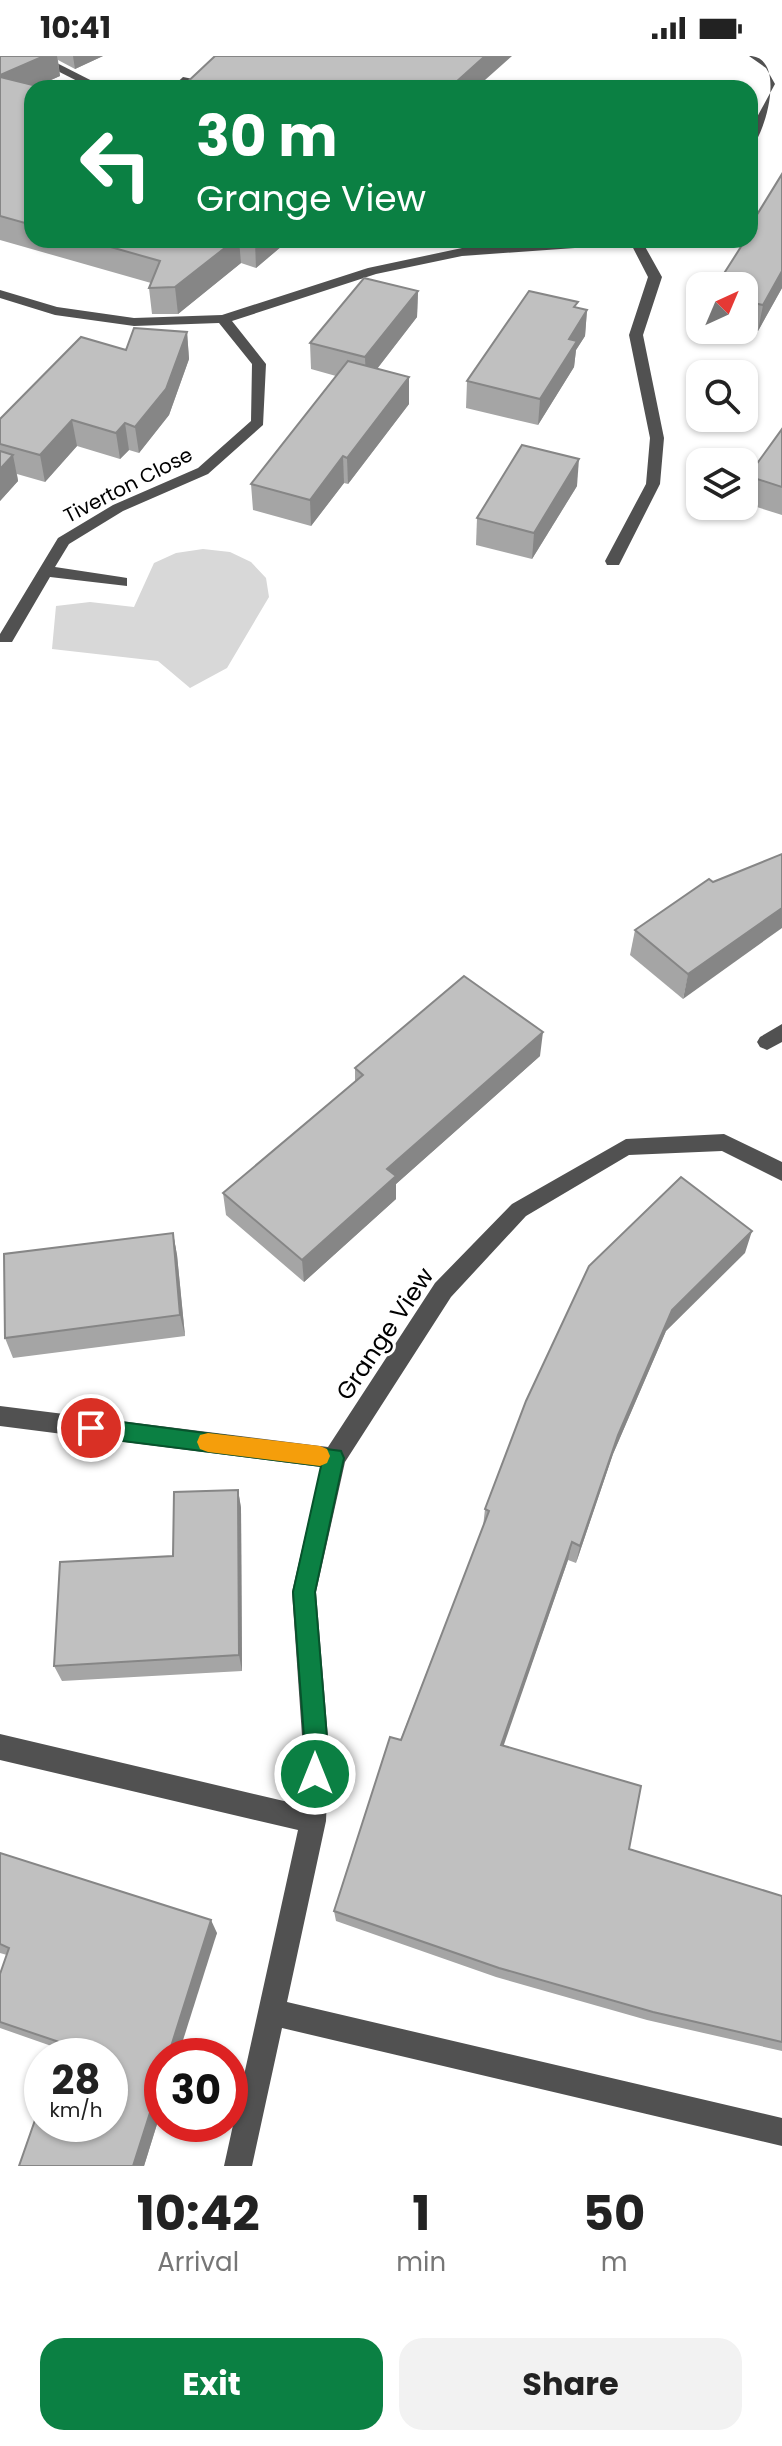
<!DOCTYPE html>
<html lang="en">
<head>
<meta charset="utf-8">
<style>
  :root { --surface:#fff; --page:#f2f2f2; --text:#222; --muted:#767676; --accent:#0b8043 }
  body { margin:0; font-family:Poppins,sans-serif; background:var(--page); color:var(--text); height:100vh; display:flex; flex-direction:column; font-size:30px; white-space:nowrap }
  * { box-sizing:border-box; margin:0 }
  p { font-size:26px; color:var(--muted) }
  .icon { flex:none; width:44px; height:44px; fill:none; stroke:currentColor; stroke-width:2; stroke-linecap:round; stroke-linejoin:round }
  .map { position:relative; height:2110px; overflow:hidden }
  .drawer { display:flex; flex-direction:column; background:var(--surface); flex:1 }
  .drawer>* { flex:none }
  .top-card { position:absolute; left:24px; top:24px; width:734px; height:168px; border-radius:24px; box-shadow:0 2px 6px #0004; background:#0b8043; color:#fff; overflow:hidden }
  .needle { width:52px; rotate:44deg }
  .buttons { position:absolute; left:686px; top:216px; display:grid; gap:16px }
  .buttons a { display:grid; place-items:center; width:72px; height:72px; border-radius:16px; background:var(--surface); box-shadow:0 2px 6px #0004; font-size:40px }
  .speed { position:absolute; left:24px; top:1982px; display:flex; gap:16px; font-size:40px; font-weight:700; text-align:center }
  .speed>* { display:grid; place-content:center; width:104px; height:104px; border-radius:50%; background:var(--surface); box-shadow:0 2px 6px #0004; line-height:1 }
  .speed small { font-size:20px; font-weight:400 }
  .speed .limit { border:12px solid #d22; background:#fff; color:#111 }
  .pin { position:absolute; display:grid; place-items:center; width:68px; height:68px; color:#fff; margin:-34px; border:4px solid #fff; border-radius:50%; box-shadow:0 2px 8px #0007 }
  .me { position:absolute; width:88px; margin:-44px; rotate:0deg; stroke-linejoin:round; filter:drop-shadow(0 0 6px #0008) }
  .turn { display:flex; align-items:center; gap:28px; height:168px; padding:0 40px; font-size:36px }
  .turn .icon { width:104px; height:104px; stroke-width:2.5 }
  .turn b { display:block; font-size:56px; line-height:68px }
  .eta { display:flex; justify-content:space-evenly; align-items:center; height:136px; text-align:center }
  .eta b { font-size:48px; font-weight:700; line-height:56px }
  .button { display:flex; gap:16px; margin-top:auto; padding:16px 40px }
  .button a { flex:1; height:92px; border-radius:24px; background:var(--accent); color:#fff; font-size:32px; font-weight:700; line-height:92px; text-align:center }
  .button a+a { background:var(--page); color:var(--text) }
  .status { display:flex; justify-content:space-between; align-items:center; height:56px; padding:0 40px; background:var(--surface); direction:ltr }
  .status svg { height:22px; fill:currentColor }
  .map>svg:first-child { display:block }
  .green { fill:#d8d8d8 }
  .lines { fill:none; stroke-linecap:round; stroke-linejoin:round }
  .minor { fill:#515151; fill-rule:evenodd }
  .wall { fill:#a5a5a5 }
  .shaded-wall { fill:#868686 }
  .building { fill:#c0c0c0; stroke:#868686; stroke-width:2 }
  .route { fill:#0b8043; stroke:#07532c; stroke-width:2 }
  .slow { fill:#f59e0b }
  .labels { text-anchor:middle; stroke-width:6; stroke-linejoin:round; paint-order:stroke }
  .far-street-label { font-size:20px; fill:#000; stroke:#fff }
  .street-label { font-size:24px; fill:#000; stroke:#fff }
</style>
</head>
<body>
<div class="status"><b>10:41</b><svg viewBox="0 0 49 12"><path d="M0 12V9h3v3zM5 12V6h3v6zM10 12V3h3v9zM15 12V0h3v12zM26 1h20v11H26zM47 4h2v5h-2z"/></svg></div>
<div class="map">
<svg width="782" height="2110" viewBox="0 0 782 2110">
  <rect width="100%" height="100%" fill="#fff"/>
  <!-- green -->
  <path class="green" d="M203,493l27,3 21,10 15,16 3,19 -42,71 -37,20 -32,-27 -106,-12 4,-43 34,-4 44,5 20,-44 22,-10z"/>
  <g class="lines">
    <!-- minor -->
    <g class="minor">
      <path d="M28,0h15l63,32h-15z"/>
      <path d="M749,0c33,0 22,58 7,85l-6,4v-15l25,-46 -9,-16z"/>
      <path d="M183,21l10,2 -9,9h-13z"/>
      <path d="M581,184h65l-3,3 19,34 -19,58 21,103 -4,46 -41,81h-12l-2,-4 41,-77 4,-46 -21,-103 19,-58 -17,-33 -169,12 -86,18 -144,47 34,43 -3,61 -55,49 -85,37 -54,33 -14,23 66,10 6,1v8l-77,-9 -38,65h-12v-8l58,-96 55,-33 85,-37 53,-47 1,-57 -33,-41 -85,3 -79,-11 -55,-17v-8l57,17 77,11 88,-3 146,-47 94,-20z"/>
      <path d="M782,968v18l-15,8 -7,-3 -3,-5 3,-5z"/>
      <path d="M724,1078l58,28v19l-60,-30 -93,4 -103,61 -75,81 -106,165 -29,130 13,158 -3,71 -39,181 495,116v28l-500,-118 -30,138h-28l74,-336 -298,-70v-26l301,71 2,-55 -11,-158 29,-125 -321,-41v-20l328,41 107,-164 77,-79 114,-65z"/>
    </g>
  </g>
  <!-- wall -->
  <g class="wall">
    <path d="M0,0h103l-28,13 -17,-9 2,16 -28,12v152h257l-33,28 -15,-5 -63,51h-26l-3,-26 2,-5 -151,-43z"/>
    <path d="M741,184l41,48 -24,43 -14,-3v-42l-5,-35z"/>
    <path d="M418,235l-1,26 -40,52 32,35 -61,80 -4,-1 -33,43 -58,-16 -2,-26 85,-108 -25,-7 -1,-26z"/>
    <path d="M577,252l10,2 -2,26 -9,14 -2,17 -36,58 -72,-17 1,-27z"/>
    <path d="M187,276l2,27 -20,56 -30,38 -10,-3 -9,9 -43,-13 -32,36 -28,-8 1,7 -18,20v-82l126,-69z"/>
    <path d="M782,373v86l-38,-12 4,-27z"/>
    <path d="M577,430l-45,73 -56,-14 1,-27z"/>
    <path d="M709,823l-26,120 -53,-44 5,-25z"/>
    <path d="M540,1000l-144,128v15l-92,83 -78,-67 -3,-22 132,-111v-14z"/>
    <path d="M173,1177l4,22 8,81 -172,22 -8,-20z"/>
    <path d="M745,1197l-79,78 -53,123 -37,109 -8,-3 -65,185 126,104 153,47v155l-135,-31 -151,-43 -160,-56 -2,-10 149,-384 2,-18z"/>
    <path d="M238,1434l3,18 1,163 -180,10 -8,-15 119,-110z"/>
    <path d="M0,1797l217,80 -55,123v52l-18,58 -84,-117 -60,-21v-54l7,-19 -7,-2z"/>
  </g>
  <!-- shaded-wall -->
  <g class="shaded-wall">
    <path d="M44,0h13l3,20 -58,26 -2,-11v-16z"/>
    <path d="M73,0h30l-28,13z"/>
    <path d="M485,0h27l-36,32h-30z"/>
    <path d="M235,184h4l2,23 -63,51 -3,-27z"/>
    <path d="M257,184h32l-33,28 -1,-26z"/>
    <path d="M782,215v17l-24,43 5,-26z"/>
    <path d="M418,235l-1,26 -51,66 -1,-26z"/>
    <path d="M587,254l-2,26 -9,14 -2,17 -36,58 2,-26 29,-60z"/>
    <path d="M187,276l2,27 -20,56 -30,38 -4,-26z"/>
    <path d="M409,321v27l-61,80 -1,-26z"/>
    <path d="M72,364l5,26 -32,36 -5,-27z"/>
    <path d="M125,367l4,27 -9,9 -4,-26z"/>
    <path d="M13,399l5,26 -18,20v-32z"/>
    <path d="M343,400l1,27 -33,43 -1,-26z"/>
    <path d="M579,403l-2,27 -45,73 2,-26z"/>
    <path d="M782,852v20l-99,71 5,-25z"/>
    <path d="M543,976l-3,24 -144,128v15l-92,83 -2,-22 85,-91z"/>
    <path d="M752,1175l-7,22 -79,78 -53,123 -37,109 4,-17 38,-111 54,-125z"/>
    <path d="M173,1177l4,22 8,81 -5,-21z"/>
    <path d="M238,1434l3,18 1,163 -3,-16z"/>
    <path d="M572,1486l-4,18 -69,199 2,-14z"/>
    <path d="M211,1864l6,13 -39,123h-10z"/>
    <path d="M162,2019v33l-18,58h-11z"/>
  </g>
  <!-- building -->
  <g class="building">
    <path d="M0,0h44l-44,19z"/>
    <path d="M215,0h270l-30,27 -9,5h-265z"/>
    <path d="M0,21l45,11h-13v137l-32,-9z"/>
    <path d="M782,118v97l-19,34 -19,-4v-15h-28l28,-44 -4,-1 1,-1h9v-14z"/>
    <path d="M86,184h149l-60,47 -26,1 11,-27z"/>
    <path d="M364,222l54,13 -53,66 -55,-14z"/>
    <path d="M529,235l49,11 -4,5 13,3 -18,29 8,2 -37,58 -73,-18z"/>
    <path d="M134,272l53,4 -21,57 -31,38 -10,-4 -9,10 -44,-13 -32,35 -40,-11v-25l81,-82 45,13z"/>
    <path d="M348,305l61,16 -62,81 -4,-2 -33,44 -59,-16z"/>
    <path d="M782,373v58l-34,-11z"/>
    <path d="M522,389l57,14 -45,74 -57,-15z"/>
    <path d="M0,395l13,4 -13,14z"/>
    <path d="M782,798v54l-94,66 -53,-44 74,-51 4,3z"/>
    <path d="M464,920l79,56 -156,137 9,7 -94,84 -79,-67 140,-118 -8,-7z"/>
    <path d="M681,1121l71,54 -80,79 -54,125 -38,111 -8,-4 -71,203 140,41 -12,63 153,47v146l-129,-30 -154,-44 -165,-57 56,-174 11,3 88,-229 -4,-2 41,-108 63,-135z"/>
    <path d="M173,1177l7,82 -175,23 -1,-84z"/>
    <path d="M238,1434l1,165 -185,11 6,-104 113,-6 1,-64z"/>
    <path d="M0,1797l211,67 -43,136h-6v19l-29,91h-114l23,-66v24h68v-68h-52l4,-13 -62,-21v-48l9,-26 -9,-4z"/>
  </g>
  <!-- route -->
  <path class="route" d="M91,1362l250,33 3,7 -29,134 13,158 -4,32 -9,3 -8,-3 -3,-8 1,-24 -12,-158 28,-126 -230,-29 -7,-3 -3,-6 3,-7z"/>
  <!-- slow -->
  <path class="slow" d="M208,1377l112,13 7,3 3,7 -3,7 -7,3 -112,-14 -8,-3 -3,-7 3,-7z"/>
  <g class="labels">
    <!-- far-street labels -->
    <g class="far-street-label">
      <text transform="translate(128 429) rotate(-27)" y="7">Tiverton Close</text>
    </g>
    <!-- street labels -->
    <g class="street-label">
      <text transform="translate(385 1278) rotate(-56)" y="8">Grange View</text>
    </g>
  </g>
</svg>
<div class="buttons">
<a><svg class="needle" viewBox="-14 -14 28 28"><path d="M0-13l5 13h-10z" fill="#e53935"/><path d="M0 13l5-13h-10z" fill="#767676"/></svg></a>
<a><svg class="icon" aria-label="search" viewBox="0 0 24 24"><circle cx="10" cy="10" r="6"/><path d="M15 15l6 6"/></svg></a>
<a><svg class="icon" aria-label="layers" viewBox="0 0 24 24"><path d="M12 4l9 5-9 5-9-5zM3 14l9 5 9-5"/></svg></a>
</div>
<div class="speed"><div>28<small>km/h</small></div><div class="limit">30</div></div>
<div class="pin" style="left:91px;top:1372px;background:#d93025"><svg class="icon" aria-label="arrive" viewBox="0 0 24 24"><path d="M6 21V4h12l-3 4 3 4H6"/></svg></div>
<svg class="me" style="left:315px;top:1718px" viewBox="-20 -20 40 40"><circle r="17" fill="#0b8043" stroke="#fff" stroke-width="3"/><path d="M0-11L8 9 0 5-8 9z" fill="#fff"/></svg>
<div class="top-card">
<div class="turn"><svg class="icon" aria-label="left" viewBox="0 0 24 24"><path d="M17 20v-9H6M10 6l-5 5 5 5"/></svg><div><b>30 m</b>Grange View</div></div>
</div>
</div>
<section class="drawer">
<div class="eta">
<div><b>10:42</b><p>Arrival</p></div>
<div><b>1</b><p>min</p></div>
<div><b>50</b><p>m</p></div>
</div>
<div class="button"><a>Exit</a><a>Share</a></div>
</section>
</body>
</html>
